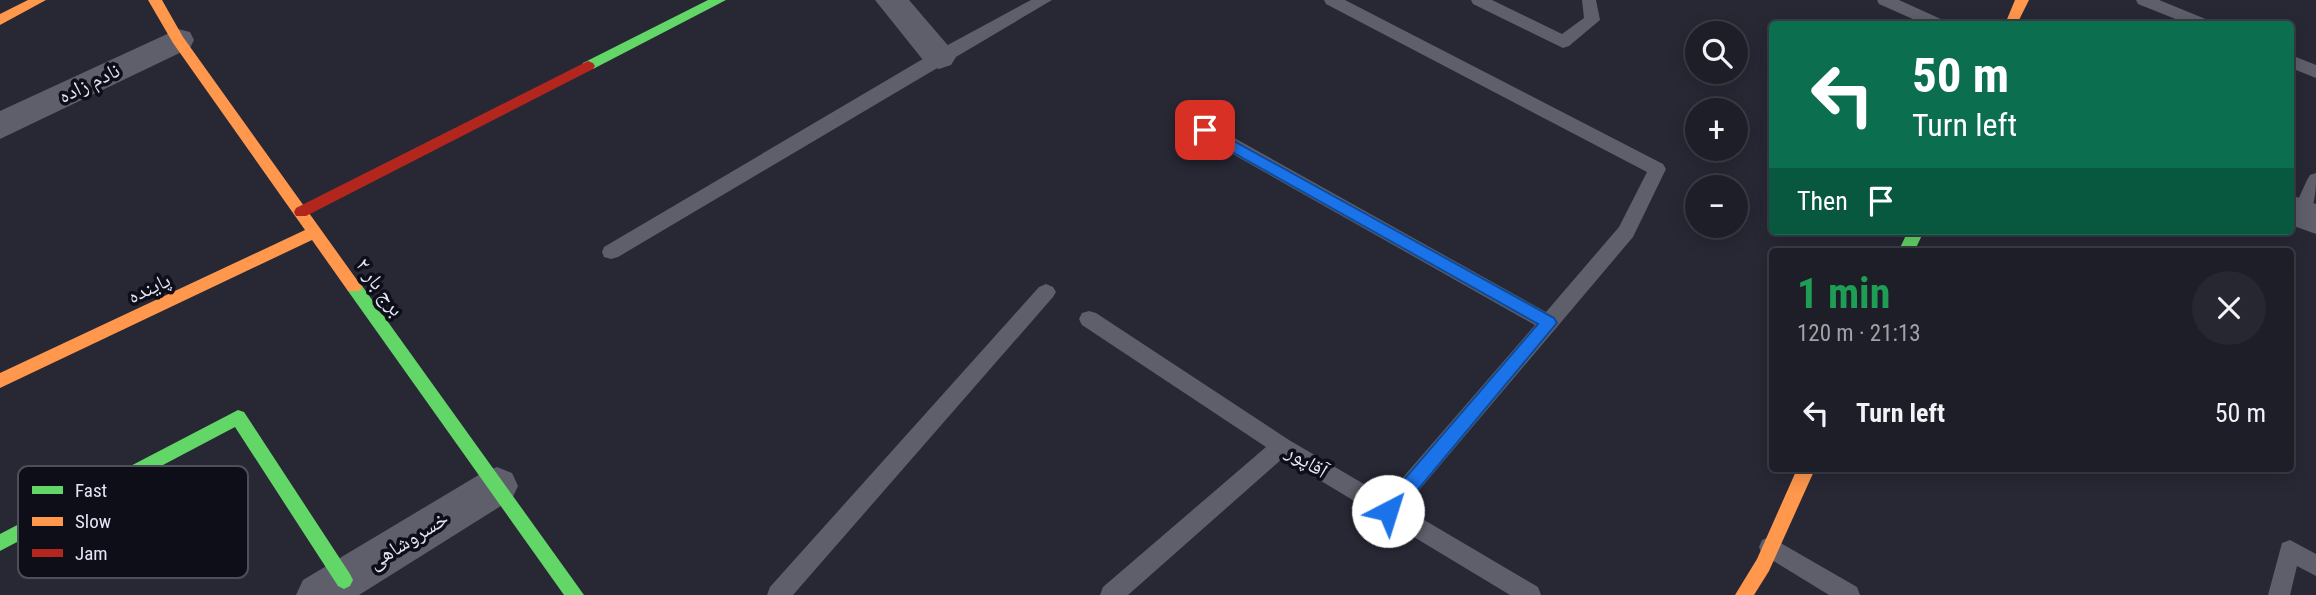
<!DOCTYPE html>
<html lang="en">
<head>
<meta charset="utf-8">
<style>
  :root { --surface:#1e1e28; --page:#262730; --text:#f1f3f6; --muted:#a1a2a8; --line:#3c3c45 }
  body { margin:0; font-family:"Roboto Condensed","Noto Naskh Arabic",sans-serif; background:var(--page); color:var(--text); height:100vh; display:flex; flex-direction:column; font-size:26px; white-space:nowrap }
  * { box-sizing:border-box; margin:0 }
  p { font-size:23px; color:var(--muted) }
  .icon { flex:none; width:38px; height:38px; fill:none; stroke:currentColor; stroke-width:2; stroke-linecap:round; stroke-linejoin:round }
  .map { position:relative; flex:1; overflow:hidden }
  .panel { position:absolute; left:1769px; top:248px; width:525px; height:224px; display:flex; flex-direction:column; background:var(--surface); border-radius:7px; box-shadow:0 4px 18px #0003,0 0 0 2px var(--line) }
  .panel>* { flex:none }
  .top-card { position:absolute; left:1769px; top:21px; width:525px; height:214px; border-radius:7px; box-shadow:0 4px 18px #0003,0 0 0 2px var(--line); background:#0b6e4f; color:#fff; overflow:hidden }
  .tools { position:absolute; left:1685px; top:21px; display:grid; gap:14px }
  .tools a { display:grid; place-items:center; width:63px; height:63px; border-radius:50%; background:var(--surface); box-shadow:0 4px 18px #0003,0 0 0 2px var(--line); font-size:35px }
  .pin { position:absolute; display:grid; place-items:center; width:60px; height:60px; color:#fff; margin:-30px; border-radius:14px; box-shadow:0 4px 10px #0006 }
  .me { position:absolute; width:77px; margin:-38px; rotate:40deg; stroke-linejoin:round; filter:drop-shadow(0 0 5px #0008) }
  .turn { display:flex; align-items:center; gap:24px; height:147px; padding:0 28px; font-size:32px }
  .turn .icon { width:91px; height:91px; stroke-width:2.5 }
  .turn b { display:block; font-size:49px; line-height:60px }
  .then { display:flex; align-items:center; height:66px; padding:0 28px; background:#0003; gap:14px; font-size:26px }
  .round { display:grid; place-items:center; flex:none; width:74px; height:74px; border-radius:37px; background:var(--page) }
  .overview { display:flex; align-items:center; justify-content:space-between; height:119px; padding:0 28px }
  h1 { font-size:42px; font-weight:700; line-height:52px; color:#1e9e55 }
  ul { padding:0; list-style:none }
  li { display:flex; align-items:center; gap:21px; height:91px; padding:0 28px }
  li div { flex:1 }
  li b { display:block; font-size:26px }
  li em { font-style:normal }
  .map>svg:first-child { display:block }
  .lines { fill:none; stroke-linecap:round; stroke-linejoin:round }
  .lane { fill:#5e5f6a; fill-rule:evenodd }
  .street { fill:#5e5f6a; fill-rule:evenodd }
  .fast { fill:#63d668; fill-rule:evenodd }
  .slow { fill:#ff974d; fill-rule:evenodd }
  .jam { fill:#b3261e; fill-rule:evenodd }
  .route { fill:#1a73e8; stroke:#114b97; stroke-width:2 }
  .labels { text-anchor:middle; stroke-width:7; stroke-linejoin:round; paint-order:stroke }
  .street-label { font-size:21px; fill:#e3e5f5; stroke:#0d0e18 }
  .key { fill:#0d0e18; stroke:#4d4e5a; stroke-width:2 }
  .key-label { font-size:19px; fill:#e3e5f5 }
</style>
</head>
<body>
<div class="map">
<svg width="2316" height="595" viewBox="0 0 2316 595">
  <rect width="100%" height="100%" fill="#282835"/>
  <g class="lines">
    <!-- lane -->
    <g class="lane">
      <path d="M1031,0h21l-434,257 -7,2 -7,-2 -2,-5 2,-5 329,-194z"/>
      <path d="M1324,0h21l318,164 3,5 -33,68 -229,271 134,79 3,8h-31l-227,-137 -155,137h-28l3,-8 163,-140 -184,-122 -3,-6 3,-6 7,-2 7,2 193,127 97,57 149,-172 -336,-190 -3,-5 3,-5h12l335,187 73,-85 28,-55 -321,-168z"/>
      <path d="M1471,0h21l70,34 22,-16 -2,-18h14l4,20 -31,26 -6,2 -90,-44z"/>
      <path d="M1877,0h22l44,20 2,4h-21l-45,-20z"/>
      <path d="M2136,0h23l49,20 2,4h-22l-50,-20z"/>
      <path d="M2291,55l25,10v13l-25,-10z"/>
      <path d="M2316,173c0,18 0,29 -9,45h-12l-3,-5 15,-33 3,-5z"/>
      <path d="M1046,284l7,3 3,5 -3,5 -260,298h-26l3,-8 269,-300z"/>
      <path d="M1770,537l87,50 3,8h-31l-67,-41 -3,-7 3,-7z"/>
      <path d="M2290,540l26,14v22l-19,-10 -7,29h-22l14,-52z"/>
    </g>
    <!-- street -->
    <g class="street">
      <path d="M875,0h34l42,49 5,8 -5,8 -12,4 -12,-4z"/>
      <path d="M178,29l12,3 4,8 -4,8 -190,91v-28z"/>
      <path d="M2291,195l25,9v30l-25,-9z"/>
      <path d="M497,467l15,6 6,13 -6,13 -153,96h-63l7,-15 179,-107z"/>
    </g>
    <!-- fast -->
    <g class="fast">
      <path d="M708,0h18l-133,69h-10l-2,-3 2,-3z"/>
      <path d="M1908,231h16l-10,21h-16z"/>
      <path d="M354,281l6,2 224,312h-20l-216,-304 -2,-4 2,-4z"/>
      <path d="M238,410l6,2 106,162 3,6 -3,6 -6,3 -6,-3 -103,-159 -235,124v-17z"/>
    </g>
    <!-- slow -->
    <g class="slow">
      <path d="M28,0h18l-46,25v-11z"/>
      <path d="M148,0h14l21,37 179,250 -2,4h-12l-36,-51 -312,148v-15l305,-143 -132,-187z"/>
      <path d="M2015,0h14l-12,24h-12z"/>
      <path d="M1797,469h18l-46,102 -15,24h-19l22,-36z"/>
    </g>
    <!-- jam -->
    <path class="jam" d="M588,61l5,2 2,3 -2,3 -287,147h-10l-2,-4 2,-4z"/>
  </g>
  <!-- route -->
  <path class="route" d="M1205,125l349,193 3,5 -162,194 -7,2 -6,-2 -2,-6 2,-6 156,-181 -338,-190 -2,-4z"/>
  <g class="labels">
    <!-- street labels -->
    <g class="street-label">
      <text transform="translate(89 83) rotate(-26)" y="7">نادم زاده</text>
      <text transform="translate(380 287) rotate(54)" y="7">برج بار ۲</text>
      <text transform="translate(149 288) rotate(-25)" y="7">پاینده</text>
      <text transform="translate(1307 461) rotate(32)" y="7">آقاپور</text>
      <text transform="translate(408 540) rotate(-32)" y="7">خسروشاهی</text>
    </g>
  </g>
  <!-- legend -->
  <rect x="18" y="466" width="230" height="112" rx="10" class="key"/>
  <rect x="32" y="486" width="31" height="8" fill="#63d668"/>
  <rect x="32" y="517" width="31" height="9" fill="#ff974d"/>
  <rect x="32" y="549" width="31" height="8" fill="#b3261e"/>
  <g class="key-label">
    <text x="75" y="497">Fast</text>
    <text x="75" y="528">Slow</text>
    <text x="75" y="560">Jam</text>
  </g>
</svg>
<div class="tools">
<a><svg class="icon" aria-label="search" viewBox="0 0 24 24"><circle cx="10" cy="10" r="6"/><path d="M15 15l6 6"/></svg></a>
<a>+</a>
<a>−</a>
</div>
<div class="pin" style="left:1205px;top:130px;background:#d93025"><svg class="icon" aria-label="arrive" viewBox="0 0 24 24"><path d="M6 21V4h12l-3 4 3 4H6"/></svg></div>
<svg class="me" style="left:1388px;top:511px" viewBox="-20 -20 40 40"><circle r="19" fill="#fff"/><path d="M0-13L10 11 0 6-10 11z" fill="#1a73e8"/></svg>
<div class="top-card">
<div class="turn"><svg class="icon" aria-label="left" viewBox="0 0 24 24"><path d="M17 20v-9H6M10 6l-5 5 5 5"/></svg><div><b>50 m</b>Turn left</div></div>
<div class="then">Then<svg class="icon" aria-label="arrive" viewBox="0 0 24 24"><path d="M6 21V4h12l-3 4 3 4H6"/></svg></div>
</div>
<section class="panel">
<div class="overview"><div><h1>1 min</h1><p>120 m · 21:13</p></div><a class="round"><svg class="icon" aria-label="close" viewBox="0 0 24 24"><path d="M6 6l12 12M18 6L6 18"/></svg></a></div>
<ul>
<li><svg class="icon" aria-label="left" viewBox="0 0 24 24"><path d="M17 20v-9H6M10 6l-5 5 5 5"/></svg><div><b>Turn left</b></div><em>50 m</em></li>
</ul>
</section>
</div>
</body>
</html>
